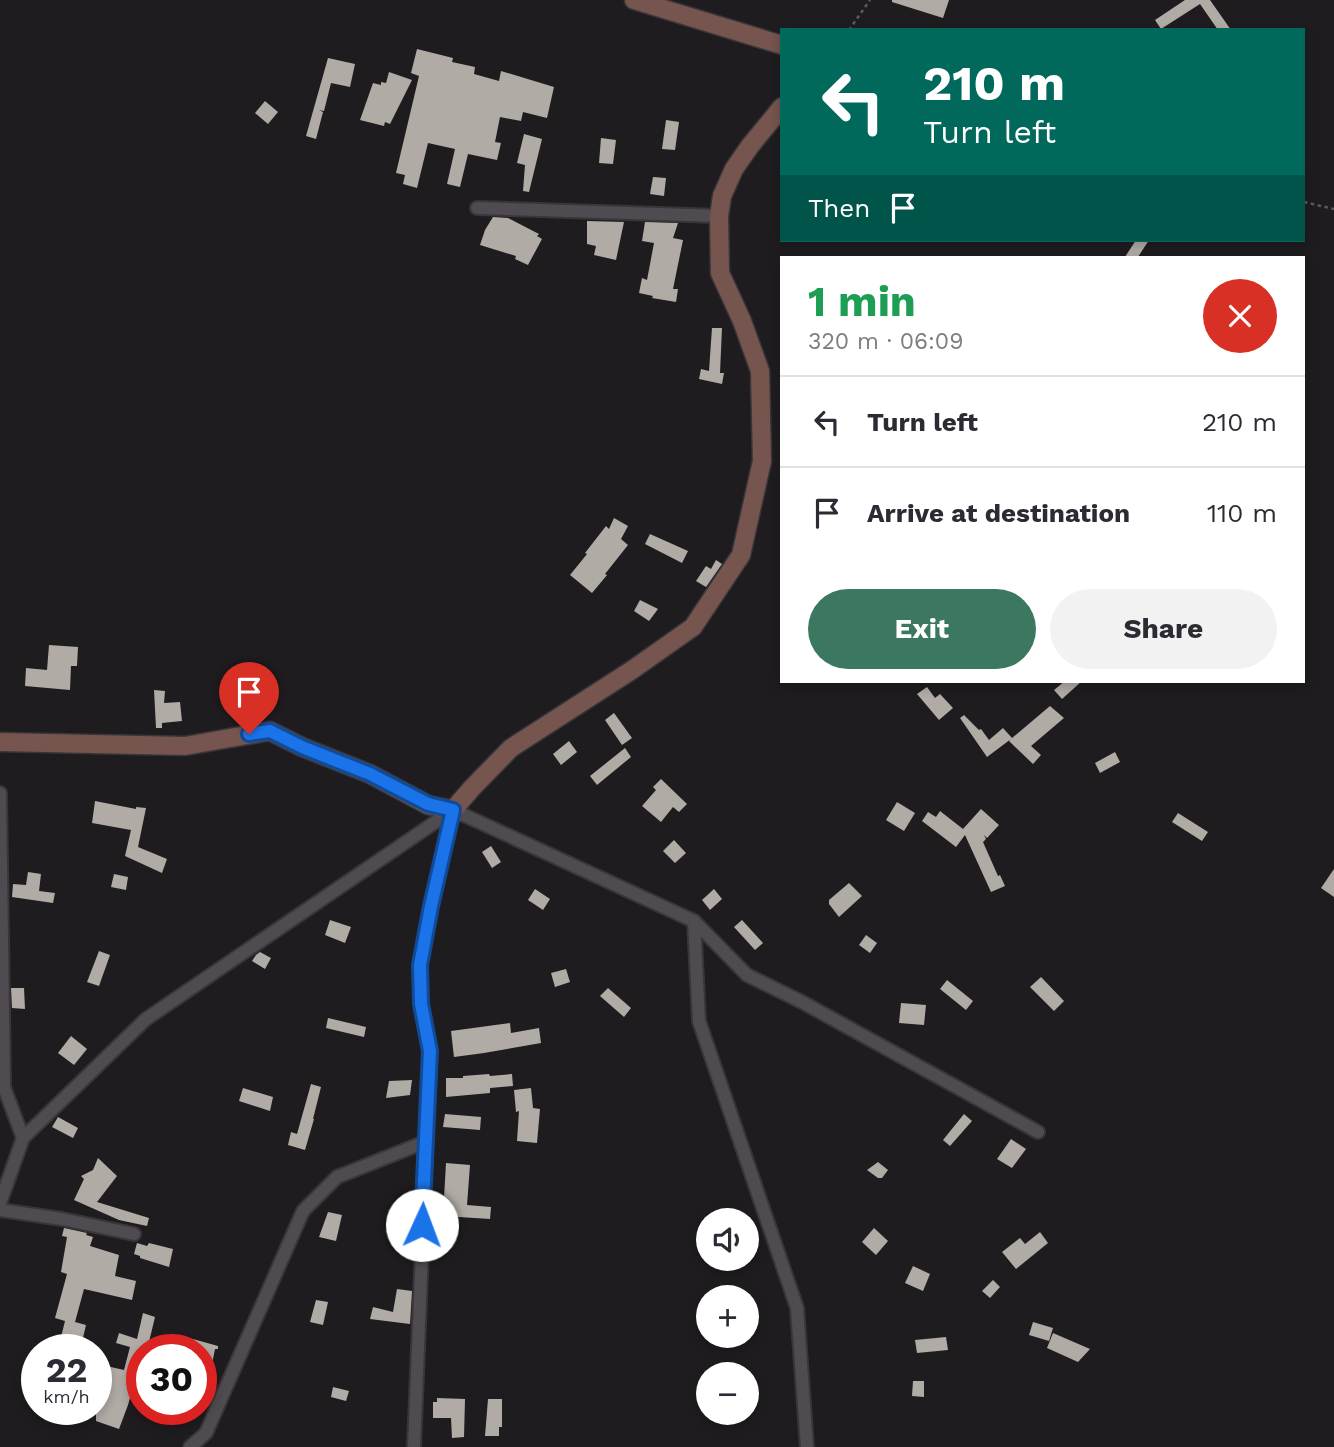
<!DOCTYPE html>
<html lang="en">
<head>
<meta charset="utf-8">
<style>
  :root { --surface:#fff; --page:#f2f2f3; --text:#2b2b33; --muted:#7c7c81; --line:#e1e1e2; --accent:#3c7760 }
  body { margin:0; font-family:"Work Sans",sans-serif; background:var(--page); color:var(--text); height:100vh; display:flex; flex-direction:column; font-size:26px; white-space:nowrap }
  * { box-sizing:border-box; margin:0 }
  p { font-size:23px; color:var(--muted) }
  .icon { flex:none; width:38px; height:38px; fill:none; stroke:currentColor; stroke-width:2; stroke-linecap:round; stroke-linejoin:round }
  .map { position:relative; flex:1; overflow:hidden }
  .panel { position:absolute; left:780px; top:256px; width:525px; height:427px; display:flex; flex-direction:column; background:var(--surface); border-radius:0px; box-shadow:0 4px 10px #0003 }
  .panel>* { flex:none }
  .hud { position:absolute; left:780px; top:28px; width:525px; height:214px; border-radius:0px; box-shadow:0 4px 10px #0003; background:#00695c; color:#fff; overflow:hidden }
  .buttons { position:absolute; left:696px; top:1208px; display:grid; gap:14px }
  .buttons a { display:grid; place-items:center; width:63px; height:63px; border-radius:50%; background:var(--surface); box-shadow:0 4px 10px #0003; font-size:35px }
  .speed { position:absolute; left:21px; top:1334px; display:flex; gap:14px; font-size:35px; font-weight:700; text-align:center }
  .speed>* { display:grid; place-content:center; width:91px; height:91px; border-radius:50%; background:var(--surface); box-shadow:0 4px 10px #0003; line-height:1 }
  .speed small { font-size:18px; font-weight:400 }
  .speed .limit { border:10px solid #d22; background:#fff; color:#111 }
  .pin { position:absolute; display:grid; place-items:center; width:60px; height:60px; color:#fff; margin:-72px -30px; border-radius:50% 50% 50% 0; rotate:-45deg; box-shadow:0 0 7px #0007 }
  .pin .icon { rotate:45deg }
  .me { position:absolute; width:77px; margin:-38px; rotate:2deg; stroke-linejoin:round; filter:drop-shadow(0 0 5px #0008) }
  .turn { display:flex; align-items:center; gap:24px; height:147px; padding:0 28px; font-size:32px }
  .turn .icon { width:91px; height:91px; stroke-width:2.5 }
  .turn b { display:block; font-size:49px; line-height:60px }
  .then { display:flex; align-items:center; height:66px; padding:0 28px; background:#0003; gap:14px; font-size:26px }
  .round { display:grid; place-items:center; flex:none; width:74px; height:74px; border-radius:37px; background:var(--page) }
  .headline { display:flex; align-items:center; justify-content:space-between; height:119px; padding:0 28px }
  h1 { font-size:42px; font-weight:700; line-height:52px; color:#1e9e55 }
  .action { display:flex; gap:14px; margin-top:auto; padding:14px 28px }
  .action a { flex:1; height:80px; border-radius:42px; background:var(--accent); color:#fff; font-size:28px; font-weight:700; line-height:80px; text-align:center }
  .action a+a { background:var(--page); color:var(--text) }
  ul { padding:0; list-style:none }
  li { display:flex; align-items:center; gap:21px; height:91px; padding:0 28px; border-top:2px solid var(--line) }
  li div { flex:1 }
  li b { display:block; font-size:26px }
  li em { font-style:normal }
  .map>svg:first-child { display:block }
  .building { fill:#b1aba6 }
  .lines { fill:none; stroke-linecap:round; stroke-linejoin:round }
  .street-casing { stroke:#39363a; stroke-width:16 }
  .secondary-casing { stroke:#39363a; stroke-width:21 }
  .path { stroke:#5c595d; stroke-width:2.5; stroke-dasharray:3.5 3.5; stroke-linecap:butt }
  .street { stroke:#4f4b50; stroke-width:12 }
  .secondary { stroke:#75554e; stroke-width:18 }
  .route-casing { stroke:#114b97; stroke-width:18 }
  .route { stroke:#1a73e8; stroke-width:12 }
</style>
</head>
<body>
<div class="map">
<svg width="1334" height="1447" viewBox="0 0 1334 1447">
  <rect width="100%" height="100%" fill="#1f1c20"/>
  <!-- building -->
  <g class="building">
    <path d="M892,0h57l-6,18 -51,-16z"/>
    <path d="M1185,0h25l21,30h-13l-18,-26 -39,25 -6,-9z"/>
    <path d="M417,49l36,9 -1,4 23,5 -1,7 25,7 2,-10 53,16 -7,31 -24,-6 -2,9 -21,-4 -5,25 6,1 -4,17 -29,-6 -8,33 -13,-3 8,-35 -27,-6 -11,45 -14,-4 2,-9 -9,-2 23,-97 -8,-3z"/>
    <path d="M328,58l27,6 -5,23 -19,-4 -7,28 -5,-1 4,2 -7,27 -10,-3z"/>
    <path d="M389,72l23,8 -22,44 -5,-2 -1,4 -24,-6 13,-37 8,2v-3l5,1z"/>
    <path d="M265,101l13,11 -10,12 -13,-11z"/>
    <path d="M666,120l13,2 -4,28 -13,-1z"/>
    <path d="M524,134l18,5 -13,53 -6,-1 2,-26 -8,-2z"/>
    <path d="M601,138l15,2 -3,24 -14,-1z"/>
    <path d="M653,177l13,1 -2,18 -14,-2z"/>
    <path d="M493,217l15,1 31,16 -2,2 5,3 -14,26 -13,-6 1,-3 -36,-11 5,-15z"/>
    <path d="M587,221l37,1 -8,38 -22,-5 2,-9 -9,-2z"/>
    <path d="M645,222l33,1 -5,15 10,2 -10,49h5l-2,13 -24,-4 1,-2 -14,-3 3,-15 5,2 7,-37 -12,-2z"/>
    <path d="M1136,240h13l-11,17h-13z"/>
    <path d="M712,328h10l-2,45h4l-2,11 -23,-5 2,-10 8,2z"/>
    <path d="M614,518l14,8 -7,13 7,6 -23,29 2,1 -15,18 -22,-18 17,-21 -2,-1 21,-27 3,3z"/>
    <path d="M650,534l38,17 -6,12 -37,-19z"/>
    <path d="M716,560l6,4 -16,23 -10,-6 10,-15 5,3z"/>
    <path d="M640,600l18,9 -9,12 -15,-10z"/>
    <path d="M49,645l29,2 -1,19h-6l-1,24 -45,-4 1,-18 21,2z"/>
    <path d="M1065,681h17l-20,18 -8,-9z"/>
    <path d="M927,687l8,11 5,-4 13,14 -14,12 -22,-26z"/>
    <path d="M154,690l11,1 -1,12 16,-1 2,19 -20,2v5h-6z"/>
    <path d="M1050,706l14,12 -33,28 10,9 -8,9 -24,-23 2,-2 -24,18 -27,-39 4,-3 15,15 2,-1 8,11 14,-12 9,10z"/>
    <path d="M614,713l18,25 -10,7 -17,-25z"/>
    <path d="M569,741l8,11 -16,13 -8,-11z"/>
    <path d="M625,748l6,9 -34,28 -7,-9z"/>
    <path d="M1115,752l5,10 -20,11 -5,-10z"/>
    <path d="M661,779l26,25 -8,8 -6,-5 -12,15 -19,-16 14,-16 -3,-3z"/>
    <path d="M95,801l41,8v-2l10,1 -8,39 29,12 -5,14 -37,-17 6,-26 -39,-7z"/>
    <path d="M897,802l18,11 -11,18 -18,-11z"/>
    <path d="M981,809l18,16 -12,13 -3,-3 2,4 -3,3 15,34 2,-1 5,11 -14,6 -26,-57 -9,12 -34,-26 6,-9 8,5 4,-6 23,18z"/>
    <path d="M1178,813l30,19 -6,9 -30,-19z"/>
    <path d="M674,840l12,13 -11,10 -12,-12z"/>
    <path d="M491,846l10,16 -9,6 -10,-16z"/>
    <path d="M1334,869v28l-13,-9z"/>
    <path d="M28,872l13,2 -2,17 16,2 -2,10 -41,-6 1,-13 13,1z"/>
    <path d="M114,874l14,3 -2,13 -15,-3z"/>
    <path d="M849,883l13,13 -23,21 -10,-13v-4z"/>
    <path d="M535,889l15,10 -7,11 -15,-10z"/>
    <path d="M714,889l8,10 -12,11 -8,-10z"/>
    <path d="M330,920l21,7 -6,16 -20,-8z"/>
    <path d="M742,920l21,23 -8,7 -21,-23z"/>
    <path d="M866,935l11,8 -7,10 -11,-8z"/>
    <path d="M99,951l11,4 -11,31 -12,-4z"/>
    <path d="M260,952l11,6 -6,11 -13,-8 4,-6z"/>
    <path d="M566,969l4,13 -15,5 -4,-14z"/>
    <path d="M1041,977l23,24 -10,10 -24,-24z"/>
    <path d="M947,980l26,21 -7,9 -26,-21z"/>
    <path d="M11,988h13l1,21 -13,-1z"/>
    <path d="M608,988l23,20 -7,9 -24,-21z"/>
    <path d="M901,1003l25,2 -2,20 -25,-2z"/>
    <path d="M328,1018l38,9 -2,10 -38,-9z"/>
    <path d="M510,1023l1,10 28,-5 2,15 -57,10 -30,4 -3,-26z"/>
    <path d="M71,1036l16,13 -13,16 -16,-12z"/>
    <path d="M489,1074l1,2 22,-2 1,12 -23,2v5l-44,4v-19h17v-2z"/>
    <path d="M412,1080l-2,15 -24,3 3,-17z"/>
    <path d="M311,1084l10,3 -8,32h1l-9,31 -17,-5 3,-13 6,2z"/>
    <path d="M243,1088l30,9 -3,14 -31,-10z"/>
    <path d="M531,1088l2,20 7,1 -3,34 -20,-2 2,-30 -3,1 -2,-22z"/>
    <path d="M445,1114l36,3 -1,13 -37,-3z"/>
    <path d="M964,1114l8,7 -22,25 -7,-6z"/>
    <path d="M58,1117l20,11 -5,10 -21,-11z"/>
    <path d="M1011,1139l15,10 -14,19 -15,-9z"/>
    <path d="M98,1158l19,18 -20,26 52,16 -2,8 -28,-6 -45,-20 10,-21 -3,-3 12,-6z"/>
    <path d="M878,1162l10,8 -6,8h-4l-11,-8z"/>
    <path d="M446,1163l24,2 -3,40 24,2 -1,12 -47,-3z"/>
    <path d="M328,1212l14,3 -6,26 -17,-4z"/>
    <path d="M64,1228l23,5 -1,2 7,2 -3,9 29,9 -4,21 21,5 -4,19 -48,-11 -9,33 11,3 -4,17 -21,-5 4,-16 -10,-3 12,-44 -6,-2 6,-35 -5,-1z"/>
    <path d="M874,1228l14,13 -12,14 -14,-13z"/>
    <path d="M1040,1232l8,11 -32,26 -14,-17 18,-14 5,6z"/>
    <path d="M137,1243l10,3 2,-3 24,6 -4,18 -29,-9v-2l-6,-2z"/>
    <path d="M913,1266l17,8 -7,17 -18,-8z"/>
    <path d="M993,1280l7,7 -10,11 -8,-7z"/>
    <path d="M397,1289l15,2 -2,33 -40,-5 3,-12 20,5z"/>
    <path d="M316,1300l12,2 -5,23 -13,-3z"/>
    <path d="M143,1313l12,4 -6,25 14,4v3h-21v18l-2,7 -3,-1 -9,32 -9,24 -23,-8v-29l6,-27 22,5 6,-23 -14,-4 3,-10 18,6z"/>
    <path d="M1033,1322l20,6 -4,13 -20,-6z"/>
    <path d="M1053,1333l37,16 -12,13 -31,-14z"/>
    <path d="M182,1336l36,10v3h-3l-3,15 -11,-3v-12h-23z"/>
    <path d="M946,1337l2,13 -31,3 -2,-13z"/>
    <path d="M913,1381h11v16l-12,-1z"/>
    <path d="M333,1387l16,4 -3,10 -15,-4z"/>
    <path d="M437,1398l28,1 -1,38 -12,1 -1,-20h-18v-16h4z"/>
    <path d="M488,1399h14v28h-3v9h-14z"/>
  </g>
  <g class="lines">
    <defs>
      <g id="street">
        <path d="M477,208l242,8"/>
        <path d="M0,793l4,294 19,51"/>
        <path d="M453,810l241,111 53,54 55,27 236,130"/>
        <path d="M694,921l5,100 98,287 10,139"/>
        <path d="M0,1203l23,-65 123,-119 307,-209"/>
        <path d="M0,1210l62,9 72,15"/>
        <path d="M190,1447l16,-14 97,-222 34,-34 88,-35"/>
        <path d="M414,1447l16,-396 -9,-47 -1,-39 11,-58 22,-97"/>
      </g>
      <g id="secondary">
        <path d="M634,0l148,45"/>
        <path d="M0,742l185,4 85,-15 32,16 68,27 58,31 25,5 19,-22 39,-40 121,-78 61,-43 48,-72 21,-94 -2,-90 -18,-50 -22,-48 -1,-57 3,-20 12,-27 16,-23 32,-39"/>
      </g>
    </defs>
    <!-- street casing -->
    <use href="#street" class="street-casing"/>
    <!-- secondary casing -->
    <use href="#secondary" class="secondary-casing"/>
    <!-- path -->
    <g class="path">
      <path d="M849,30l21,-30"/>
      <path d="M1304,202l30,7"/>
    </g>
    <!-- street -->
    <use href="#street" class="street"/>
    <!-- secondary -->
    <use href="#secondary" class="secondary"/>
  </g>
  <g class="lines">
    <defs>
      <path id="route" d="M249,734l21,-3 32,16 68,27 58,30 25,6 -22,96 -11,59 1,39 9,47 -8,174"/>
    </defs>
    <!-- route casing -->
    <use href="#route" class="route-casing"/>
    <!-- route -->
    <use href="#route" class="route"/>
  </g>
</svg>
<div class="buttons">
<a><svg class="icon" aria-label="sound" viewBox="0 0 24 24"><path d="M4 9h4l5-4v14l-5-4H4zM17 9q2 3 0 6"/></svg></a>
<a>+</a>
<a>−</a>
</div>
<div class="speed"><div>22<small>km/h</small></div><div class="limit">30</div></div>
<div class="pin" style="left:249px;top:734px;background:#d93025"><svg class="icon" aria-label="arrive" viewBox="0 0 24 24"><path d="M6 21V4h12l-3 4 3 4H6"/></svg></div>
<svg class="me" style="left:422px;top:1225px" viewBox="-20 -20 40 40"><circle r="19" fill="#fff"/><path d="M0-13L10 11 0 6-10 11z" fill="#1a73e8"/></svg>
<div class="hud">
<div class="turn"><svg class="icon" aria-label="left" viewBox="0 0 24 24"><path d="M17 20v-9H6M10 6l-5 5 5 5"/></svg><div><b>210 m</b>Turn left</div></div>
<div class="then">Then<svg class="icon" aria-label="arrive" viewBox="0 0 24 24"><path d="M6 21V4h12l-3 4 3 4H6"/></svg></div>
</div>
<section class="panel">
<div class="headline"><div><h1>1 min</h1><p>320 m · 06:09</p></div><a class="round" style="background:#d93025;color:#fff"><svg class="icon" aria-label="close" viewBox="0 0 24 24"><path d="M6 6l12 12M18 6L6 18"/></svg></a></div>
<ul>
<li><svg class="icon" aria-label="left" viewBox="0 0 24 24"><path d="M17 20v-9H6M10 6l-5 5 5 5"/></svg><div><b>Turn left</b></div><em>210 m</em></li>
<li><svg class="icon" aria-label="arrive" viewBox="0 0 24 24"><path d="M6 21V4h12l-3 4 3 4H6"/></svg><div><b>Arrive at destination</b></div><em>110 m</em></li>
</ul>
<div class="action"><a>Exit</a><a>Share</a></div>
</section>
</div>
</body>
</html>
